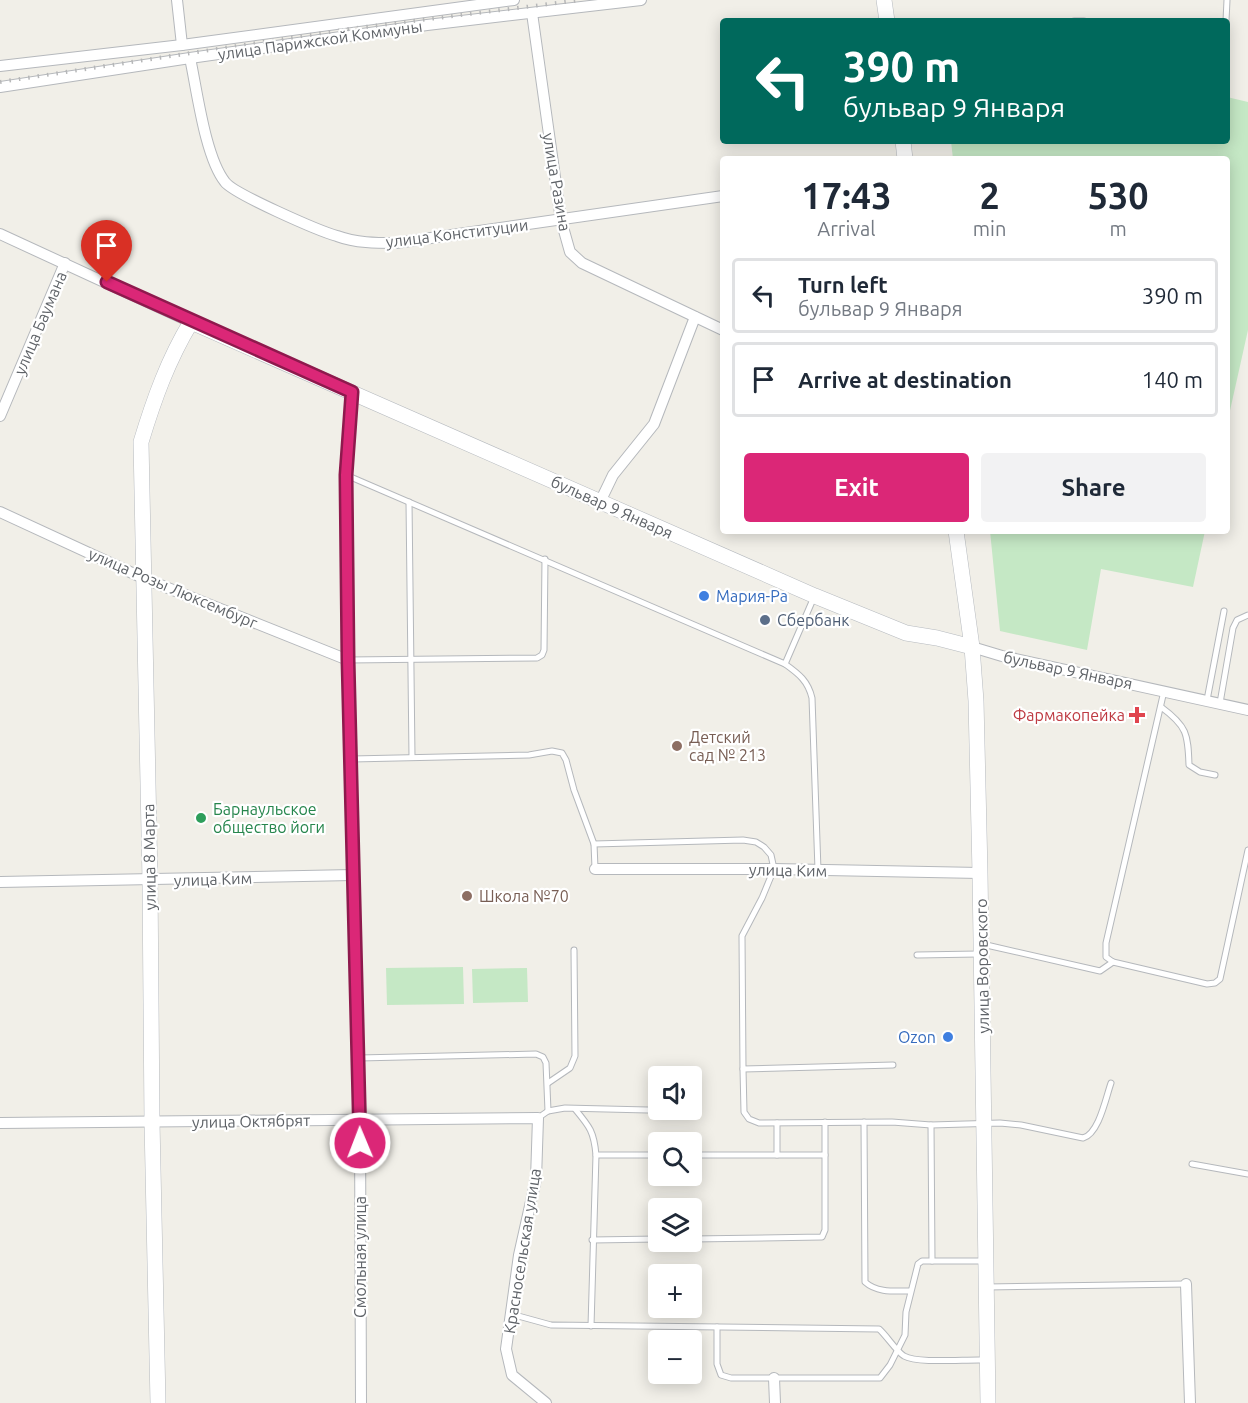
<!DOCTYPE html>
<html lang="en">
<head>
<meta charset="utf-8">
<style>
  :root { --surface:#fff; --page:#f2f2f3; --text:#1f2937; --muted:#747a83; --line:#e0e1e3; --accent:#db2777 }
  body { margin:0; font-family:Ubuntu,sans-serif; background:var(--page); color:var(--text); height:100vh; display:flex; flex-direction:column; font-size:22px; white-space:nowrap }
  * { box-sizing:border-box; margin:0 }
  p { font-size:20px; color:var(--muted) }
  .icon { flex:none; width:33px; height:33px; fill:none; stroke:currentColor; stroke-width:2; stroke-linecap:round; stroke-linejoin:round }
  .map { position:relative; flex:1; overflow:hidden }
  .sheet { position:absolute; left:720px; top:156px; width:510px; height:378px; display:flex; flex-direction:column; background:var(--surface); border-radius:6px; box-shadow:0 3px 15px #0003 }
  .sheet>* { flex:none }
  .hud { position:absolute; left:720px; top:18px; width:510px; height:126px; border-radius:6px; box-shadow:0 3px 15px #0003; background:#00695c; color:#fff; overflow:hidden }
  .tools { position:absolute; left:648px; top:1066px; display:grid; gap:12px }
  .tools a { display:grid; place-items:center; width:54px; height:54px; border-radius:6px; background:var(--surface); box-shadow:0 3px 15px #0003; font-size:30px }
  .pin { position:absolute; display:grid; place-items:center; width:51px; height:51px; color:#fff; margin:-62px -26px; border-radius:50% 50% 50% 0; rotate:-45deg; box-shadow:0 0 6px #0007 }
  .pin .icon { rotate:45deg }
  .me { position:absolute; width:66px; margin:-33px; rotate:359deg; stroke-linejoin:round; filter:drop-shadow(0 0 4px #0008) }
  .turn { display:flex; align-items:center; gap:21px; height:126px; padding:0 24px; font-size:27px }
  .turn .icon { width:78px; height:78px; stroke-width:2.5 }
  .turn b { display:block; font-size:42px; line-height:51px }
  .eta { display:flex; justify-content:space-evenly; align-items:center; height:102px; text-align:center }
  .eta b { font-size:36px; font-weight:700; line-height:42px }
  .action { display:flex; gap:12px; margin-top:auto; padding:12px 24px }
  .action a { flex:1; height:69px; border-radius:6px; background:var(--accent); color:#fff; font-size:24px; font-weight:700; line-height:69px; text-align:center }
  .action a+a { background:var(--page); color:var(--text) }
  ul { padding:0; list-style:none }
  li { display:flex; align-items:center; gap:18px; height:75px; margin:0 12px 9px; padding:0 12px; border:3px solid var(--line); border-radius:6px }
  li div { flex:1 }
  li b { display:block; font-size:22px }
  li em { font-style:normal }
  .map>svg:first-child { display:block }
  .green { fill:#c5e8c5 }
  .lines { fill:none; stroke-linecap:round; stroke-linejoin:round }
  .service-casing { stroke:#b5b8bc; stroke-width:7 }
  .minor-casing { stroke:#b5b8bc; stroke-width:12 }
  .secondary-casing { stroke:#b6babf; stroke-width:16 }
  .service { stroke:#fff; stroke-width:5 }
  .minor { stroke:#fff; stroke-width:10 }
  .secondary { stroke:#fff; stroke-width:15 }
  .rail { stroke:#b6b7b8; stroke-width:4; stroke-dasharray:1.5 8; stroke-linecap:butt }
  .route-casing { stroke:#8e194d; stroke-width:15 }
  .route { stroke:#db2777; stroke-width:10 }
  .shop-dot { fill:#3f7fe0; stroke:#fff; stroke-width:2 }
  .service-dot { fill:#5c6f8a; stroke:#fff; stroke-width:2 }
  .health-dot { fill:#e0444e; stroke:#fff; stroke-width:2 }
  .education-dot { fill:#8d6e63; stroke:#fff; stroke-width:2 }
  .leisure-dot { fill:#2e9e5b; stroke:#fff; stroke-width:2 }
  .labels { text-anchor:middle; stroke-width:4.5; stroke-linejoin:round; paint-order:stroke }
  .street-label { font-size:16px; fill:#5f6368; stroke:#fff }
  .shop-label { font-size:16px; fill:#366cbe; stroke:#fff; text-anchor:start }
  .service-label { font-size:16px; fill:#4e5e75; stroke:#fff; text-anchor:start }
  .health-label { font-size:16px; fill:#be3a42; stroke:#fff; text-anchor:end }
  .education-label { font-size:16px; fill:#785e54; stroke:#fff; text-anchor:start }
  .leisure-label { font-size:16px; fill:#27864d; stroke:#fff; text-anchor:start }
</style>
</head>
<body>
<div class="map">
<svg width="1248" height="1403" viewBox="0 0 1248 1403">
  <rect width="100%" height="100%" fill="#f1efe8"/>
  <!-- green -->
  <g class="green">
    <path d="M1227,97l21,5v228l-21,94v-265h-274l-2,-18h276z"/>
    <path d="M990,531h215l-12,56 -92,-18 -14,81 -87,-19z"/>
    <path d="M463,967l1,37 -77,1 -1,-37z"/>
    <path d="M527,968l1,34 -55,1 -1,-34z"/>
  </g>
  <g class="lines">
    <defs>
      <g id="service">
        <path d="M1074,21h10"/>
        <path d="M1226,21l1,-21"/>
        <path d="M346,475l439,189 29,-67"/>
        <path d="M409,502l3,255"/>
        <path d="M348,660l189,-2 5,-3 2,-5 1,-91"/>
        <path d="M785,664c14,10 23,17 27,34l6,172"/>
        <path d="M1164,691l-58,252v14l7,5 94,22 8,-1 5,-4 28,-129"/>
        <path d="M1207,700l17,-89"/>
        <path d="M1220,703l13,-75 4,-8 11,-5"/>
        <path d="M1161,707c26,19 27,27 28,58l11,7 15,3"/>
        <path d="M352,759l177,-4 23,-4 10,2 4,7 8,30 20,54 1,24"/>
        <path d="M594,844l149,-4 13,2 8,5 7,8 3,14 -12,29 -20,38 1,133 150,-4"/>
        <path d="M982,944l118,27 13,-9"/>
        <path d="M917,955l61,-1"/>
        <path d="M359,1058l177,-4 7,3 3,6 2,48"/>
        <path d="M743,1069l1,43 5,7 10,4 133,-1 39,3 69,-2 21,2 62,13c16,-4 23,-41 28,-55"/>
        <path d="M548,1083l22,-15 5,-12 -1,-106"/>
        <path d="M575,1109c15,18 19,23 21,46h62"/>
        <path d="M538,1118l10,-7 17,-3 124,3"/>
        <path d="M825,1122v33"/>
        <path d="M864,1122l1,160c12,11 30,9 45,9"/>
        <path d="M777,1123v32"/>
        <path d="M931,1125l1,136h51"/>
        <path d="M692,1155h133v75l-3,7 -130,2"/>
        <path d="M1192,1164l56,10"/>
        <path d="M592,1240l66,-1"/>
        <path d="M987,1287l199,-3"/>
        <path d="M511,1314l40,11 328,4c8,7 17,22 25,27 14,8 63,3 80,4"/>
        <path d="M591,1326l5,-171"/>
        <path d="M717,1327v37l4,11 10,3h149l10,-13 15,-30 1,-23 12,-48 4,-3h10"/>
      </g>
      <g id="minor">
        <path d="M177,0l5,45"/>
        <path d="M532,13l29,207 9,32 12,11 141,67"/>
        <path d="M190,58c7,32 15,99 35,124 9,12 94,49 112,54 19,7 39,7 59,7l327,-47"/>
        <path d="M0,66l182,-21 332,-45"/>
        <path d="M0,87l190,-29 237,-33 214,-25"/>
        <path d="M0,234l191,88"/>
        <path d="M352,392l-6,83 2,185 12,459 1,284"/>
        <path d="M0,416l65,-153"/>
        <path d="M600,502l13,-27 41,-51 41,-107"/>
        <path d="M0,512l143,66 205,82"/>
        <path d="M972,647l30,9 246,54"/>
        <path d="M595,869h179l206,4"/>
        <path d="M0,882l353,-7"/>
        <path d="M0,1123l538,-5 -2,61 -17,76 -13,94 6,26 34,28"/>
        <path d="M1186,1284l4,119"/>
        <path d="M774,1378l1,25"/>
      </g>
      <g id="secondary">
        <path d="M884,0l3,21"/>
        <path d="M903,141l2,18"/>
        <path d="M956,531l16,116 4,54 4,172 8,530"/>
        <path d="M158,1403l-6,-281 -2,-241 -9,-439c13,-43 27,-82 50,-120l624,274 91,37 31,5 35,9"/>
      </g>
    </defs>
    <!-- service casing -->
    <use href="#service" class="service-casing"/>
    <!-- minor casing -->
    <use href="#minor" class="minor-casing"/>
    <!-- secondary casing -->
    <use href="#secondary" class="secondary-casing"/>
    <!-- service -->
    <use href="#service" class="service"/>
    <!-- minor -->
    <use href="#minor" class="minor"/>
    <!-- secondary -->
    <use href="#secondary" class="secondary"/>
    <!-- rail -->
    <path class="rail" d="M0,82l349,-53 232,-29"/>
  </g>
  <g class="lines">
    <defs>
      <path id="route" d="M107,282l245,110 -6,83 2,185 12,483"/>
    </defs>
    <!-- route casing -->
    <use href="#route" class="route-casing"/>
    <!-- route -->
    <use href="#route" class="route"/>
  </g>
  <!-- markers -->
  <g class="shop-dot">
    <circle cx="704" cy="596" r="6"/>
    <circle cx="948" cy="1037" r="6"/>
  </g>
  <circle class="service-dot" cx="765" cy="620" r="6"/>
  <path class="health-dot" d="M1134 706h6v6h6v6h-6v6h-6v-6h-6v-6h6z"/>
  <g class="education-dot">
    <circle cx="677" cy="746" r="6"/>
    <circle cx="467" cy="896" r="6"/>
  </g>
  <circle class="leisure-dot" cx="201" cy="818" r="6"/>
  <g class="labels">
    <!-- street labels -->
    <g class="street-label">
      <text transform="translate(320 40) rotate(-8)" y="6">улица Парижской Коммуны</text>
      <text transform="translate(557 182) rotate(80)" y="6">улица Разина</text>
      <text transform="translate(457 233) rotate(-7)" y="6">улица Конституции</text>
      <text transform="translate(40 323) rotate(-67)" y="6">улица Баумана</text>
      <text transform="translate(612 507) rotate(24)" y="6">бульвар 9 Января</text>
      <text transform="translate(173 588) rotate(23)" y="6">улица Розы Люксембург</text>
      <text transform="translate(1068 670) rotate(12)" y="6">бульвар 9 Января</text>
      <text transform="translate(149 857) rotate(-91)" y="6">улица 8 Марта</text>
      <text transform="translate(788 870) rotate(1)" y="6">улица Ким</text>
      <text transform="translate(213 879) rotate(-2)" y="6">улица Ким</text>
      <text transform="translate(982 966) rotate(-91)" y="6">улица Воровского</text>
      <text transform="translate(251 1121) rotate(-1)" y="6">улица Октябрят</text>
      <text transform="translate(522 1251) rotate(-81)" y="6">Красносельская улица</text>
      <text transform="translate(360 1257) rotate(-90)" y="6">Смольная улица</text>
    </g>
    <!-- shop labels -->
    <g class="shop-label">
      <text x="716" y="602">Мария-Ра</text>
      <text x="936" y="1043" text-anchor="end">Ozon</text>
    </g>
    <!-- service labels -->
    <g class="service-label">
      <text x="777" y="626">Сбербанк</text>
    </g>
    <!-- health labels -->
    <g class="health-label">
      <text x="1125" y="721">Фармакопейка</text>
    </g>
    <!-- education labels -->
    <g class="education-label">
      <text x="689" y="743">Детский<tspan x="689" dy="18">сад № 213</tspan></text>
      <text x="479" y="902">Школа №70</text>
    </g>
    <!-- leisure labels -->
    <g class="leisure-label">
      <text x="213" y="815">Барнаульское<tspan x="213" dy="18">общество йоги</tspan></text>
    </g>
  </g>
</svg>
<div class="tools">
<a><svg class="icon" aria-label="sound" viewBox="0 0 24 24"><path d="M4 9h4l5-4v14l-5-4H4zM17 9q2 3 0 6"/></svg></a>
<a><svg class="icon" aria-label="search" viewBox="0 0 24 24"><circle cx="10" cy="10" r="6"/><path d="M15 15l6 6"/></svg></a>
<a><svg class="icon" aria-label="layers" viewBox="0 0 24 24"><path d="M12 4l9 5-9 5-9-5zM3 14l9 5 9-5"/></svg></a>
<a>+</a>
<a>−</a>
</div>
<div class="pin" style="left:107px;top:282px;background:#d93025"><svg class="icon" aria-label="arrive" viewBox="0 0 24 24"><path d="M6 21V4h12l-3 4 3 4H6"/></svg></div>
<svg class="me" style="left:360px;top:1143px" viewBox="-20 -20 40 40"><circle r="17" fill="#db2777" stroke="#fff" stroke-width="3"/><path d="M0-11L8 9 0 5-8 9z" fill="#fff"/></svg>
<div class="hud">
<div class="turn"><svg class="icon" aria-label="left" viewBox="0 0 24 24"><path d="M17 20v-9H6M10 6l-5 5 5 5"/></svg><div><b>390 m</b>бульвар 9 Января</div></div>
</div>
<section class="sheet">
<div class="eta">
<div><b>17:43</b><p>Arrival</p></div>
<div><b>2</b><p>min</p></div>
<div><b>530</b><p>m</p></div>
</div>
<ul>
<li><svg class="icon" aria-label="left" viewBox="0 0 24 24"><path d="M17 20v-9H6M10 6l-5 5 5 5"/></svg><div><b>Turn left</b><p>бульвар 9 Января</p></div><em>390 m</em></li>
<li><svg class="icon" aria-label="arrive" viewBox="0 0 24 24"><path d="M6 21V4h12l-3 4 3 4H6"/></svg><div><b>Arrive at destination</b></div><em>140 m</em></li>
</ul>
<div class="action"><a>Exit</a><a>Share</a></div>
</section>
</div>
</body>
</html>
